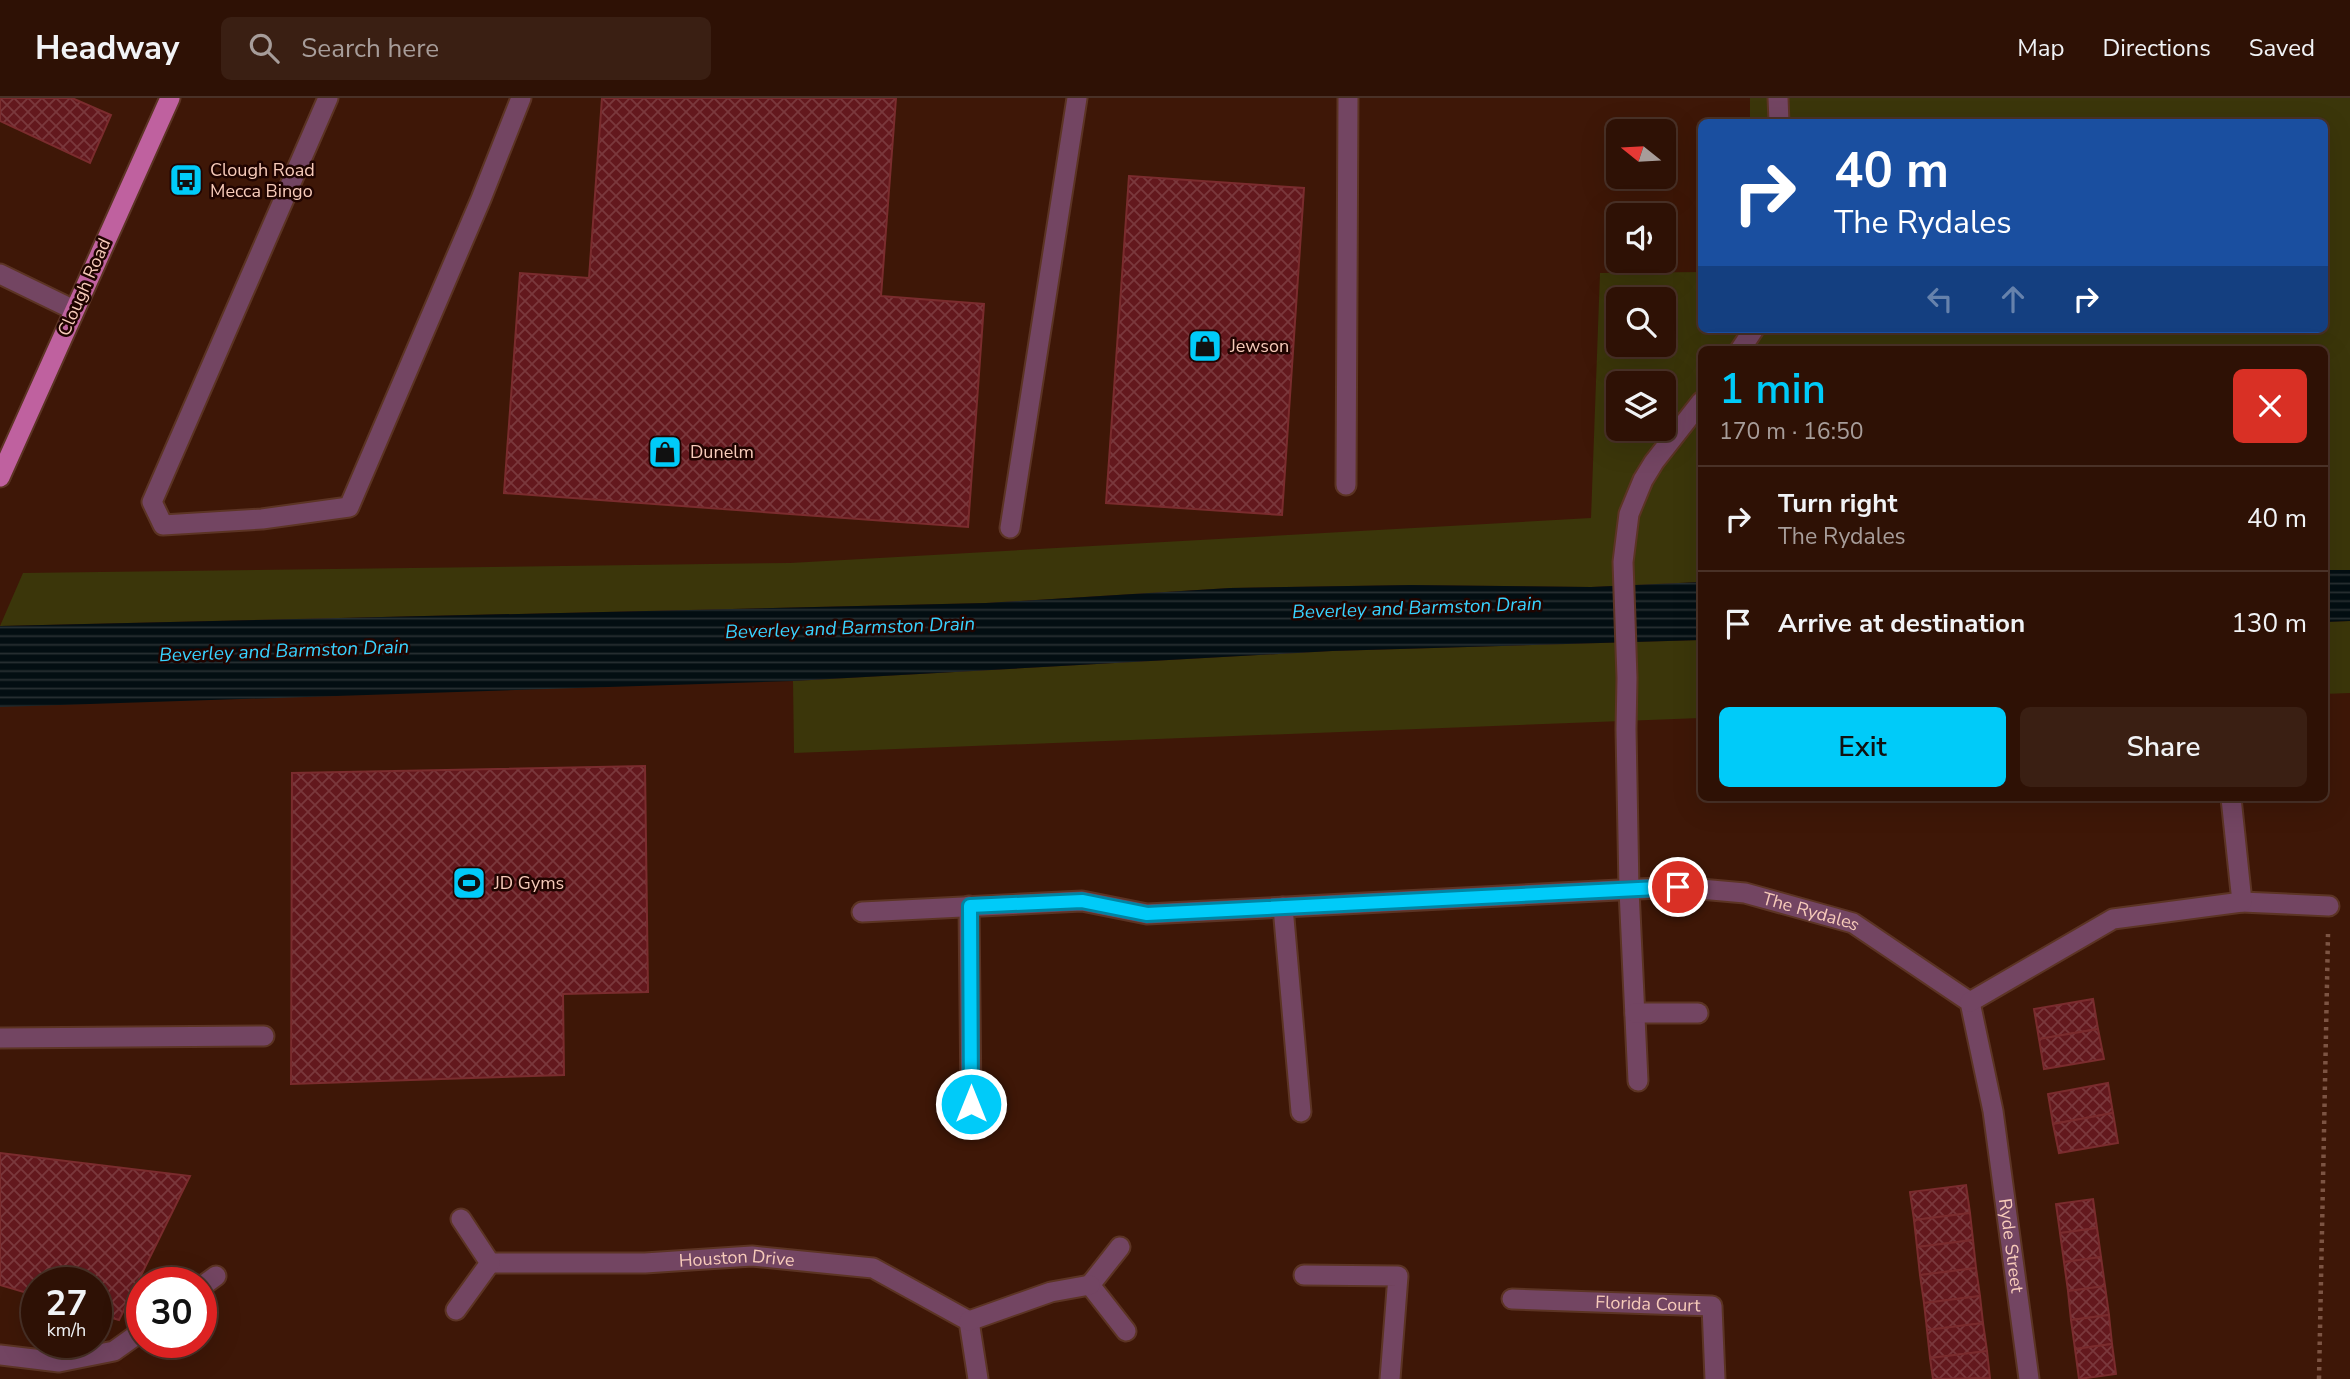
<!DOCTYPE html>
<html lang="en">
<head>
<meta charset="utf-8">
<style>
  :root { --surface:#2e1105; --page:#3a1f13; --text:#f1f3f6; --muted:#a79d9a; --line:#493127; --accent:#00cbf9 }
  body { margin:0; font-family:"Nunito Sans",sans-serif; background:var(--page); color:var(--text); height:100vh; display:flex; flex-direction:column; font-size:26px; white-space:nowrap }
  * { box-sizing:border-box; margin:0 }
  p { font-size:23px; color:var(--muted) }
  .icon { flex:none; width:38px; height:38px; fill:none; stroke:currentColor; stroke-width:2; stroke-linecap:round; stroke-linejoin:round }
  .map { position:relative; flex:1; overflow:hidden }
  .panel { position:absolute; left:1698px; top:248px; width:630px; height:455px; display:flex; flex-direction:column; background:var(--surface); border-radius:10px; box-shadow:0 7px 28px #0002,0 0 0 2px var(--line) }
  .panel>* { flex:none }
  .hud { position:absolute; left:1698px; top:21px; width:630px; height:214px; border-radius:10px; box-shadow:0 7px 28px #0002,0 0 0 2px var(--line); background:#1a4fa0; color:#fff; overflow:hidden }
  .needle { width:46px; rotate:288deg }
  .tools { position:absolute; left:1606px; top:21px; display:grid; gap:14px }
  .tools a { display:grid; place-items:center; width:70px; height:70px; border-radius:10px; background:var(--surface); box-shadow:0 7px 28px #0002,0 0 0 2px var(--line); font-size:35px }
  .speed { position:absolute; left:21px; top:1169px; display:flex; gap:14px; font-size:35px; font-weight:700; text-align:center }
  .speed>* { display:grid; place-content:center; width:91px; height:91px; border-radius:50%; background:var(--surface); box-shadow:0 7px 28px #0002,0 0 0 2px var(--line); line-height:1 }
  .speed small { font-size:18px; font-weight:400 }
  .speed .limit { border:10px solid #d22; background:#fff; color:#111 }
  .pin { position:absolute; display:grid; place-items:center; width:60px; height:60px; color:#fff; margin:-30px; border:4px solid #fff; border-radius:50%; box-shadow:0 2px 7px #0007 }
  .me { position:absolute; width:77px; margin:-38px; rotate:0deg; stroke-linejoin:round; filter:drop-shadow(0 0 5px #0008) }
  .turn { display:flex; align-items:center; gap:24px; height:147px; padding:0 21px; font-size:32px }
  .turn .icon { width:91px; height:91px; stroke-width:2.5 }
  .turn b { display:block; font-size:49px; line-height:60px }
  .lanes { display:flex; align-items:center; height:66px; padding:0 21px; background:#0003; justify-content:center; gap:35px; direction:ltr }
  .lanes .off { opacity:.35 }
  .round { display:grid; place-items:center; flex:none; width:74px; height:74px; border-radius:10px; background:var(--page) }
  .headline { display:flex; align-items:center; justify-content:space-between; height:119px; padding:0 21px }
  h1 { font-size:42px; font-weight:600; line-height:52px; color:var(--accent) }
  .cta { display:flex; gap:14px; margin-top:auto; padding:14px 21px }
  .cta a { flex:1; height:80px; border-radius:10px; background:var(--accent); color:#111; font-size:28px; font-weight:600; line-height:80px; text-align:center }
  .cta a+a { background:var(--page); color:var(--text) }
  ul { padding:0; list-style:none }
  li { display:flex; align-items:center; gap:21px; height:105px; padding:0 21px; border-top:2px solid var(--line) }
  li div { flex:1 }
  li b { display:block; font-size:26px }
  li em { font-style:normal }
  header { display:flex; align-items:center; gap:42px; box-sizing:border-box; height:98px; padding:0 35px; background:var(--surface); border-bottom:2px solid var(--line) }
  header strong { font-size:33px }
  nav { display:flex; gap:38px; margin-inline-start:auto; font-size:24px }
  .search { width:490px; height:63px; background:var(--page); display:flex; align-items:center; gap:18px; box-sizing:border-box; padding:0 24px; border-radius:10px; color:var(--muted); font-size:26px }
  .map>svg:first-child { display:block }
  .grass { fill:#3b360a; fill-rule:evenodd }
  .water { fill:url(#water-rules) }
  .building { fill:url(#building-cross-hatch); stroke:#7a2c2e; stroke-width:2 }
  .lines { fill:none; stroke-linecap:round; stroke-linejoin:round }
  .service-casing { stroke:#5c3424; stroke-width:23 }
  .minor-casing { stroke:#5c3424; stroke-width:23 }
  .primary-casing { stroke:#5c3424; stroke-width:23 }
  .path { stroke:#7c5443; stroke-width:4.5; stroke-dasharray:3.5 5; stroke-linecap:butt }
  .service { stroke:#734562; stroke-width:19 }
  .minor { stroke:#734562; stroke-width:19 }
  .primary { stroke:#bf619f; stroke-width:19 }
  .route-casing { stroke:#0084a2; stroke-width:18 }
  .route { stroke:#00cbf9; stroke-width:12 }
  .labels { text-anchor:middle; stroke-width:5; stroke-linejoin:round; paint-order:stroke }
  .poi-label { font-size:18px; fill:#f7cbba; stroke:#200400; text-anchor:start }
  .street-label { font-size:18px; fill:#f7cbba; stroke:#200400 }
  .water-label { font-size:19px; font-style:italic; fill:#38d2fe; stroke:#200400 }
</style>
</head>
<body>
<header>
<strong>Headway</strong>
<div class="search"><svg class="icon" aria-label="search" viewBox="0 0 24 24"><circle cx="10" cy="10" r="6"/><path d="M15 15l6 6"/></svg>Search here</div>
<nav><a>Map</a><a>Directions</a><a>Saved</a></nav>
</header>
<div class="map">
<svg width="2350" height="1281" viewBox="0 0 2350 1281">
  <defs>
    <pattern id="water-rules" width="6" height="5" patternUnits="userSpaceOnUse" patternTransform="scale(1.75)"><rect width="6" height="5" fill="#030e12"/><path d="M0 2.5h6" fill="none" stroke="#283032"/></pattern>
    <pattern id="building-cross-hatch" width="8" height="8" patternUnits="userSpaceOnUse" patternTransform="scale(1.75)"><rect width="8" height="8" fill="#63181d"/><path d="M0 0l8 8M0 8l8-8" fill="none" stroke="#7a383c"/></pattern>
  </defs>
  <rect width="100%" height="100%" fill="#3e1707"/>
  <!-- grass -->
  <g class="grass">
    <path d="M1750,0h600v472h-26v-220h-623v232l-110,5 -180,-2 -181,3 -244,15 -986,23 23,-53 767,-10 801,-45 9,-245 101,-1v57h623v-207h-574zM1619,201h45v46h-45zM1619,285h45v46h-45z"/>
    <path d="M2350,523v72l-26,1v-72z"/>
    <path d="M1701,542v78l-907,35 -1,-72 539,-30z"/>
  </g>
  <!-- water -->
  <g class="water">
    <path d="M2324,472h26v51l-26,1z"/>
    <path d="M1701,484v58l-369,11 -539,30 -793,26v-81l986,-23 244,-15 181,-3 180,2z"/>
  </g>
  <!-- building -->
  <g class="building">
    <path d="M0,0h72l39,17 -21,48 -90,-42z"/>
    <path d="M602,0h294l-15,198 103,8 -16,223 -464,-34 16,-220 69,5z"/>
    <path d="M1129,78l175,12 -22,327 -176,-12z"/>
    <path d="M645,668l3,226 -85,2 1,81 -273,9 1,-311z"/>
    <path d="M2093,901l5,30 -59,10 -5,-30z"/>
    <path d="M2098,931l6,30 -60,10 -5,-30z"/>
    <path d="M2108,985l5,30 -60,11 -5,-30z"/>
    <path d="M2113,1015l5,30 -59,10 -6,-29z"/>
    <path d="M0,1055l190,23 -71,144 -23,-7v-30h-59v13l-37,-11z"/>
    <path d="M1966,1087l4,28 -56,7 -4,-28z"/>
    <path d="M2093,1101l4,29 -37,5 -4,-29z"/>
    <path d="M1970,1115l3,27 -56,7 -3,-27z"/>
    <path d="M2097,1130l4,29 -37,5 -4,-29z"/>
    <path d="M1973,1142l3,28 -56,7 -3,-28z"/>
    <path d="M2101,1159l4,29 -37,5 -4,-29z"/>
    <path d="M1976,1170l4,28 -56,7 -4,-28z"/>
    <path d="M2105,1188l4,29 -38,5 -3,-29z"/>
    <path d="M1980,1198l3,27 -56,7 -3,-27z"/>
    <path d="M2109,1217l3,29 -37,5 -4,-29z"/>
    <path d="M1983,1225l4,28 -57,7 -3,-28z"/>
    <path d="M2112,1246l4,30 -37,5 -4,-30z"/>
    <path d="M1987,1253l3,27 -57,1 -3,-21z"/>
  </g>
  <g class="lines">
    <defs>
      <g id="service">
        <path d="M328,0l-176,404 11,23 99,-6 87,-12 132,-308 40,-101"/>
        <path d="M1778,0l1,24"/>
        <path d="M0,176l74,36"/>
        <path d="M1740,252l14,-21"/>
        <path d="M1346,387l2,-387"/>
        <path d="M1010,430l67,-430"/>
        <path d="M1629,792l-3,-161 1,-51 -4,-116 6,-48 14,-34 11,-18 47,-60"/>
        <path d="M0,940l264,-2"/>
        <path d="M201,1189l15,-11"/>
        <path d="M0,1257l59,7 55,-11 28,-20"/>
      </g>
      <g id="minor">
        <path d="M1629,792l9,191"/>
        <path d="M2242,804l87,4"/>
        <path d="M969,808l2,198"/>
        <path d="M1283,809l18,205"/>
        <path id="s1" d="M862,814l220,-11 65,13 531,-27 67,6 108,30 117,79 23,109 36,268"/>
        <path d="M1970,904l143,-83 129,-17 -11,-104"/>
        <path d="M1635,915h63"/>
        <path d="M1120,1149l-30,38 36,46"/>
        <path id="s2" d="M490,1165h155l107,-7 121,12 96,53 9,58"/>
        <path d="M1304,1177l94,1 -8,103"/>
        <path id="s3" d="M1512,1201l200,7 3,73"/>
        <path d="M456,1212l34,-47 -29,-44"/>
        <path d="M969,1223l82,-29 39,-7"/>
      </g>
      <path id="primary" d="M0,379l170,-379"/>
    </defs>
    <!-- service casing -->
    <use href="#service" class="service-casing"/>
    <!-- minor casing -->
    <use href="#minor" class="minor-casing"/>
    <!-- primary casing -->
    <use href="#primary" class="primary-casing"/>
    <!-- path -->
    <path class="path" d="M2319,1281l9,-445"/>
    <!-- service -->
    <use href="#service" class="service"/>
    <!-- minor -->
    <use href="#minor" class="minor"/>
    <!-- primary -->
    <use href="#primary" class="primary"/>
  </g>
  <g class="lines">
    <defs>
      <path id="route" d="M971,1006l-1,-198 112,-5 65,13 531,-27"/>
    </defs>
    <!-- route casing -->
    <use href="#route" class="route-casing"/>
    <!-- route -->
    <use href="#route" class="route"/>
  </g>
  <!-- icons -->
  <defs>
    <symbol id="bus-square" viewBox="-11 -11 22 22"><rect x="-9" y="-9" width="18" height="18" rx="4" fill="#00cbf9" stroke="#200400"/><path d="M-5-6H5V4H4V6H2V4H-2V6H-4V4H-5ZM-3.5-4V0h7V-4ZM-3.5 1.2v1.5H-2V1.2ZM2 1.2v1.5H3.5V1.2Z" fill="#111"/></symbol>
    <symbol id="shop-square" viewBox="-11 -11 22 22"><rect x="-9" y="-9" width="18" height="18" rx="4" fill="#00cbf9" stroke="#200400"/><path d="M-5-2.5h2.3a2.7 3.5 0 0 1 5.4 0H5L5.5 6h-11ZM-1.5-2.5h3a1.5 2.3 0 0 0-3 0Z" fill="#111"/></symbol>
    <symbol id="stadium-square" viewBox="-11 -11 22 22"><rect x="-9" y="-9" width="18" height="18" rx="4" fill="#00cbf9" stroke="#200400"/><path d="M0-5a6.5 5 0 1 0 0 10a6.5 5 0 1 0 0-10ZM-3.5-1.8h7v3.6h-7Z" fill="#111"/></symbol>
  </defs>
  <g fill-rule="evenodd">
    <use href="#bus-square" x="167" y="63" width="38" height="38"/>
    <use href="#shop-square" x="1186" y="229" width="38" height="38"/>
    <use href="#shop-square" x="646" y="335" width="38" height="38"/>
    <use href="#stadium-square" x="450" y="766" width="38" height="38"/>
  </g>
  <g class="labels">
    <!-- poi labels -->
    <g class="poi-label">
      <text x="210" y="78">Clough Road<tspan x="210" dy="21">Mecca Bingo</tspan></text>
      <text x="1230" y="254">Jewson</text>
      <text x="690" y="360">Dunelm</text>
      <text x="494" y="791">JD Gyms</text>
    </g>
    <!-- street labels -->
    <g class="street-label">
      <text transform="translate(84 189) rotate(-66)" y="6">Clough Road</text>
      <text dy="6" stroke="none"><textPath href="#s1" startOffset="954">The Rydales</textPath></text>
      <text dy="6" stroke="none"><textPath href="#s1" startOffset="1386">Ryde Street</textPath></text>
      <text dy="6" stroke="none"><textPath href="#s2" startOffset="247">Houston Drive</textPath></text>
      <text dy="6" stroke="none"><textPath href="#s3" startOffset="136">Florida Court</textPath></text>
    </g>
    <!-- water labels -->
    <g class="water-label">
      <text transform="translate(1417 509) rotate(-2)" y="7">Beverley and Barmston Drain</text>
      <text transform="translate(850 529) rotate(-2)" y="7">Beverley and Barmston Drain</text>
      <text transform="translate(284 552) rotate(-2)" y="7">Beverley and Barmston Drain</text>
    </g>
  </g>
</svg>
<div class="tools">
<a><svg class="needle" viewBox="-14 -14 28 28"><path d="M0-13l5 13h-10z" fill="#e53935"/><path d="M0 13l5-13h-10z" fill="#a79d9a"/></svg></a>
<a><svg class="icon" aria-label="sound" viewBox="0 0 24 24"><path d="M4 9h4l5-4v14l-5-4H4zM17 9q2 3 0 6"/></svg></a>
<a><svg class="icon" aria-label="search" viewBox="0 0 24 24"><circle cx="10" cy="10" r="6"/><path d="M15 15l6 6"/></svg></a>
<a><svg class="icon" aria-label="layers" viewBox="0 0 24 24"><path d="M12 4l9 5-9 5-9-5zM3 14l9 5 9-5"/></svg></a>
</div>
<div class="speed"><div>27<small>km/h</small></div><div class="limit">30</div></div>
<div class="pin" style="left:1678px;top:789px;background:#d93025"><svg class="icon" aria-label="arrive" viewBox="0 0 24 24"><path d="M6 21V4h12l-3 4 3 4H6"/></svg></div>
<svg class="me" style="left:971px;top:1006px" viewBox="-20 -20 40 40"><circle r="17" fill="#00cbf9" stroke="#fff" stroke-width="3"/><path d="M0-11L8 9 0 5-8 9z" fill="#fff"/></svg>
<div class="hud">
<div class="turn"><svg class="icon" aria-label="right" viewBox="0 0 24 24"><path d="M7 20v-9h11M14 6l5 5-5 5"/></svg><div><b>40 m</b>The Rydales</div></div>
<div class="lanes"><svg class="icon off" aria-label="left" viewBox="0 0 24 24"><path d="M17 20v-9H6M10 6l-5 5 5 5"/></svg><svg class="icon off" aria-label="ahead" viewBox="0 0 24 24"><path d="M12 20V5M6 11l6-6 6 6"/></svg><svg class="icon" aria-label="right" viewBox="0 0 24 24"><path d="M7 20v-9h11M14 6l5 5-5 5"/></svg></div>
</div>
<section class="panel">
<div class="headline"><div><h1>1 min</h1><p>170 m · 16:50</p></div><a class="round" style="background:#d93025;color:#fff"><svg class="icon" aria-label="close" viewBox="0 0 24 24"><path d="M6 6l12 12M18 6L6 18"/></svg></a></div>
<ul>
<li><svg class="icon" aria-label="right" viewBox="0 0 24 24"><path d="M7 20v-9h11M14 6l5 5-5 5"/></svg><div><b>Turn right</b><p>The Rydales</p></div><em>40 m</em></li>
<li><svg class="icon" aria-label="arrive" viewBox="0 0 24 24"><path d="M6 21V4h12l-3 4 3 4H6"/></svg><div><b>Arrive at destination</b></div><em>130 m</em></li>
</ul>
<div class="cta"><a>Exit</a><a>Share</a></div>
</section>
</div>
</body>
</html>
